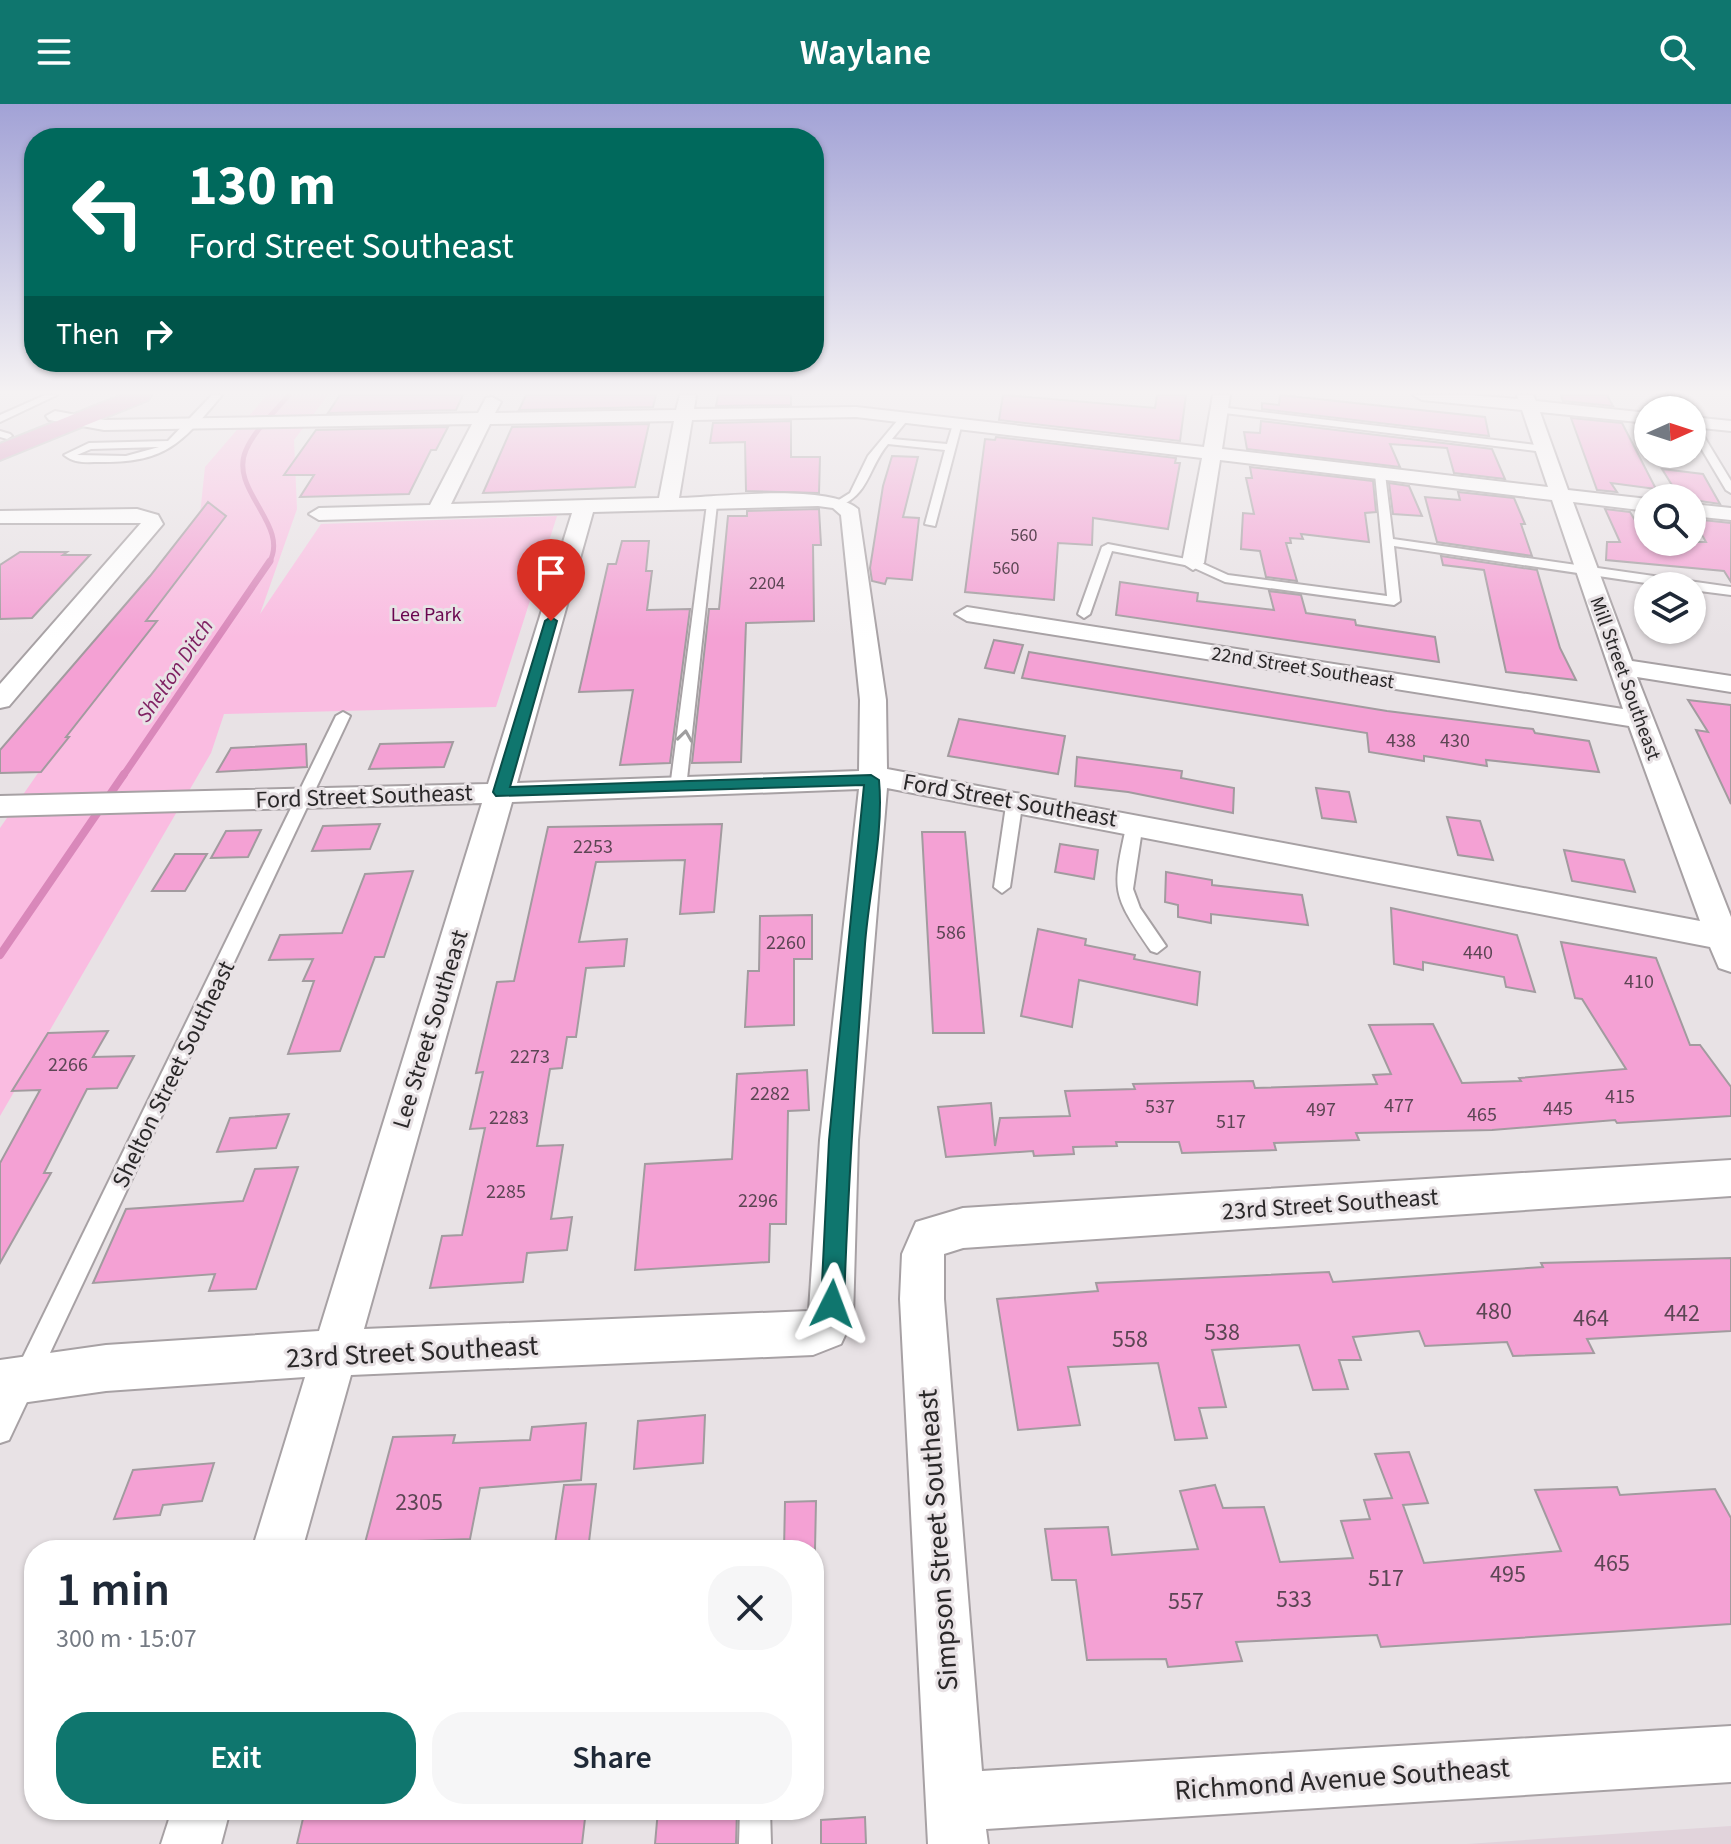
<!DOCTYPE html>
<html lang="en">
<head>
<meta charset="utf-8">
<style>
  :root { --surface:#fff; --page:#f6f6f7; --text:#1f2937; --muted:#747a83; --accent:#0f766e }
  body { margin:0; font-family:"Source Sans 3",sans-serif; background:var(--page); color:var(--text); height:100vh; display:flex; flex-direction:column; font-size:30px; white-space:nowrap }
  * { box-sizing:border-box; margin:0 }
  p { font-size:26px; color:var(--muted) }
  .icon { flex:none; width:44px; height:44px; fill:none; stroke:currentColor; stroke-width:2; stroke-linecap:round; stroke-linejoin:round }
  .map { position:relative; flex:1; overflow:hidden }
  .side { position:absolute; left:24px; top:1436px; width:800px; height:280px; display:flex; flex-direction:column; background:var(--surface); border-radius:32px; box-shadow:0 2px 6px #0004 }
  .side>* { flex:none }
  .guide { position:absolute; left:24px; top:24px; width:800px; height:244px; border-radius:32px; box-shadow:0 2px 6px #0004; background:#00695c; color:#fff; overflow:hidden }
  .needle { width:52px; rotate:87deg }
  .tools { position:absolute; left:1634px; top:292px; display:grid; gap:16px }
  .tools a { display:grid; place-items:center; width:72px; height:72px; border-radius:50%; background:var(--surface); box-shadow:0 2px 6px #0004; font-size:40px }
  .pin { position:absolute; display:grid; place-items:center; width:68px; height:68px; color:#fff; margin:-82px -34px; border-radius:50% 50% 50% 0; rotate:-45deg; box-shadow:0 0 8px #0007 }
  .pin .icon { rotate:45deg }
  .me { position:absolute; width:88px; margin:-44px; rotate:3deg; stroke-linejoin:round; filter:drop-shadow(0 0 6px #0008) }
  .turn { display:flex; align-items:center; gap:28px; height:168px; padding:0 32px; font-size:36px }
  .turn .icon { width:104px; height:104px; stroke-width:2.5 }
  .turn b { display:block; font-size:56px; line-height:68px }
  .then { display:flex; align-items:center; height:76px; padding:0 32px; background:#0003; gap:16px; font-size:30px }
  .round { display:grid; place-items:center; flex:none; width:84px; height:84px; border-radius:32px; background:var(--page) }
  .overview { display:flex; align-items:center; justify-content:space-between; height:136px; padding:0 32px }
  h1 { font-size:48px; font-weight:600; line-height:60px }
  .cta { display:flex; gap:16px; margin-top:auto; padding:16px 32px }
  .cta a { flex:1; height:92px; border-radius:32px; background:var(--accent); color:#fff; font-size:32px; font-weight:600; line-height:92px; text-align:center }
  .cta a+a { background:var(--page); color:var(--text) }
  header { display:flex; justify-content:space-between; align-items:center; height:104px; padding:0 32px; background:var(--accent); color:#fff; font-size:36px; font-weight:600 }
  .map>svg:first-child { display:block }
  .built { fill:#e1d3db }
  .green { fill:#fabce1 }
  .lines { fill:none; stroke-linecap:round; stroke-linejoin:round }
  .stream-far2 { stroke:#d988ba; stroke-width:5 }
  .stream-far1 { stroke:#d988ba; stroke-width:7 }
  .stream { stroke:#d988ba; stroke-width:8 }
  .building { fill:#f4a1d4; stroke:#a29b9f; stroke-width:2 }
  .lane-casing { stroke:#a7a1a4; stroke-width:4 }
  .street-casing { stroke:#a7a1a4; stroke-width:4 }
  .highway-casing { stroke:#bfbebf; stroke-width:4 }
  .lane { fill:#fff; fill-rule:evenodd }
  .street { fill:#fff; fill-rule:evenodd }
  .highway { fill:#dc9ac2; fill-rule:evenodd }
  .oneway { stroke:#9f9e9f }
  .route { fill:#0f766e; stroke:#0a4d48; stroke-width:2 }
  .labels { text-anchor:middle; stroke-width:6; stroke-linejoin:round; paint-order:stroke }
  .far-number-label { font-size:18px; fill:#5c4654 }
  .far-park-label { font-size:20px; fill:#6a064f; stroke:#e8e2e5 }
  .far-street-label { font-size:20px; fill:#2a2829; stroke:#e8e2e5 }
  .number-label { font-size:20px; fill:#5c4654 }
  .far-water-label { font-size:22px; font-style:italic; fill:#7f2162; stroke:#e8e2e5 }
  .street-label { font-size:24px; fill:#2a2829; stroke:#e8e2e5 }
  .near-number-label { font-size:24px; fill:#5c4654 }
  .near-street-label { font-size:28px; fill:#2a2829; stroke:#e8e2e5 }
</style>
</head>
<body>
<header><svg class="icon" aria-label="menu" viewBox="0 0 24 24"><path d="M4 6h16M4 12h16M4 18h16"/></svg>Waylane<svg class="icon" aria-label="search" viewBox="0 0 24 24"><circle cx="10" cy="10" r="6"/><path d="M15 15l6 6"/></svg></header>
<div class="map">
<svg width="1731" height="1740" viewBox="0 0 1731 1740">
  <rect width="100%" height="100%" fill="#e8e2e5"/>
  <!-- built -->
  <path class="built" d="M1731,1722v18h-264z"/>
  <!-- green -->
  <path class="green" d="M267,291h61l-34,45 3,69 -37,105 61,-90 236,-8 -61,191 -272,7 -13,39 -211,363v-288l197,-285 8,-76z"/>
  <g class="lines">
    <!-- stream-far2 -->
    <path class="stream-far2" d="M269,459c22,-38 -41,-73 -23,-113 9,-21 29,-38 43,-55"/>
    <!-- stream-far1 -->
    <path class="stream-far1" d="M123,672l147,-215"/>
    <!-- stream -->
    <path class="stream" d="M0,851l124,-181"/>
  </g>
  <!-- building -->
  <g class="building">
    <path d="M340,291h123l-7,15 -128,3z"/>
    <path d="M526,291h130l-3,12 -134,3z"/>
    <path d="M718,291h73v10l-75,1z"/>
    <path d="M1003,291l152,13 2,-13h29l-6,46 -181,-21z"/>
    <path d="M1280,291l205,22 4,19 -227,-27v-6l17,2z"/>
    <path d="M1561,291h46l6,11 -50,-5z"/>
    <path d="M1571,314l51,5 34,66 -45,-6 6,9 -20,-2z"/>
    <path d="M791,317v36h29l-1,36 -73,-2 -1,-49 -35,1 3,-20z"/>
    <path d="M1261,317l231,28 13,30 -51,-6 -7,-25 -57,-4 10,23 -153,-18 -3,-17 16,1z"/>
    <path d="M649,320l-14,63 -152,6 29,-66z"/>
    <path d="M448,323l-12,23h-5l-22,44 -109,3 14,-22h-30l32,-45z"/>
    <path d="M996,333l180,21 -1,5h5l-12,66 -75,-11 -1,27 -34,-2 -4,57 -89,-8 20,-153 10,1z"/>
    <path d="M892,352l26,1 -15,60 16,1 -7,62 -25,-2 -2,6 -13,-3 -2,-13 13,-82z"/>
    <path d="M1250,363l123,14 3,31 -11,1 4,29 -68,-8 2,5 -13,-1 1,5h-5l11,38 -31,-4 -6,-26 -19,-2 2,-36 11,1 -8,-36h6z"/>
    <path d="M1662,365l41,5 17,30 -40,-6z"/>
    <path d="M1389,379l20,3 13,30 -29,-2z"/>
    <path d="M1458,388l56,6 11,26h-4l11,32 -95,-14 -12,-45 35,3z"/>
    <path d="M208,398l18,14 -80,105h11l-91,116h3l-28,35 -41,1v-23l150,-174z"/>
    <path d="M819,405l2,36h-8l1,76 -68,2 -5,139 -49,1 17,-154h10l9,-93h19v-5z"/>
    <path d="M1605,405l25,3 18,30h58l-13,-23 38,4v59l-7,-11 -118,-11 1,-18h13z"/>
    <path d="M622,437h27l-3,30h6l-5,39 43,-1 -20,154 -50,2 13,-75 -54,2 29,-128h8z"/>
    <path d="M20,448h47l-4,3h27l-58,63 -32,1v-54z"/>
    <path d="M1441,452l96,14 23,78 16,32 -70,-8 -22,-102 -41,-5z"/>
    <path d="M1120,478l78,11 -1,8 77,9 -5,-19 32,4 5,18 49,7 1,5 79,12 4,25 -323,-47z"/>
    <path d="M994,536l29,5 -9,28 -29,-5z"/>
    <path d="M1029,548l358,59 146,18 2,4 54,8 10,31 -113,-12 1,6 -63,-10v5l-55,-9 -2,-19 -345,-55z"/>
    <path d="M1688,596l43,5v99l-35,-74 12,2z"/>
    <path d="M959,615l106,17 -7,38 -110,-18z"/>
    <path d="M453,638l-9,25 -75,2 11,-25z"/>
    <path d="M306,640l1,23 -90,5 14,-24z"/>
    <path d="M1077,653l105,14 -1,7 53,10 -1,25 -105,-21 -53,-6z"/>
    <path d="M1316,684l33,4 7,30 -34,-4z"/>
    <path d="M1447,713l33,4 13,39 -35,-5z"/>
    <path d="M380,720l-10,25 -58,2 11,-25z"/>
    <path d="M722,720l-8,88 -34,2 5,-54 -89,2 -17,80 48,-3 -3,27 -38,2 -10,69h-9l-5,31 -12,1 -13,77 26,-1 -12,74 21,-2 -5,33 -40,3 -4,29 -93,6 12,-52 20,-1 23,-107 -15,1 13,-57 -7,1 21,-91 17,-1 34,-154z"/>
    <path d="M261,726l-13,27 -37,1 15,-27z"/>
    <path d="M922,728h43l19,201h-51z"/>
    <path d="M1060,740l38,6 -4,29 -39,-7z"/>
    <path d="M1564,746l60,10 11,32 -63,-11z"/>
    <path d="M175,750h32l-22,37h-33z"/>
    <path d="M413,767l-29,86h-9l-35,94 -52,3 26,-73h-11l10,-22 -44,1 11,-25 62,-2 23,-59z"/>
    <path d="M1166,768l46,8v5l90,10 6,30 -97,-11v9l-33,-6v-12l-13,-3z"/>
    <path d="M1391,804l126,27 18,57 -29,-5 -2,-10 -81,-15v8l-29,-6z"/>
    <path d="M812,811v44h-18v66l-49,2 3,-56h11l1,-55z"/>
    <path d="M1038,825l48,10 -1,6 50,10 -1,4 66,13 -3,33 -118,-25 -7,47 -51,-11z"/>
    <path d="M1561,838l95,16 34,87h10l31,42v29l-114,7 -2,-3 -123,10 -136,3 3,7 -85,3 2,7 -94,3 -3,-11h-63l1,4 -44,1 1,7 -40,2 -1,-5 -87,6 -8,-50 53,-4 4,43 5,-28 70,-2 -5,-25 70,-2 -2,-5 120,-3 2,7 122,-4 -4,-9 18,-1 -22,-49 64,-1 29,59 59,-2 -2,-3 107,-9 -44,-70 -7,-1z"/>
    <path d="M108,927l-15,26 41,-1 -17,32 -30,1 -43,84h7l-51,90v-100l40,-73 -28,1 36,-58z"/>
    <path d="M807,966l2,40 -21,1 -2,113h-16l-1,38 -134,8 10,-106 87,-5 5,-85z"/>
    <path d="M289,1010l-13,34 -59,4 13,-34z"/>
    <path d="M298,1063l-42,122 -47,2 6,-17 -122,9 33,-74 117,-8 12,-32z"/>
    <path d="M1731,1154v73l-144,8 7,14 -81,3 -6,-14 -82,4 -6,-15 -66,6 8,23h-22l9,29 -35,1 -14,-45 -87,5 14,57 -27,1 8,30 -32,2 -17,-77 -90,4 12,58 -62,5 -21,-131 101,-8 -2,-8 233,-11 4,10 210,-15 -2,-4z"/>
    <path d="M705,1311l-2,48 -69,6 4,-48z"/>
    <path d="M586,1319l-5,57 -101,8 -10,51 -105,4 28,-106 62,-2 -2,8 77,-3 2,-13z"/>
    <path d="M1409,1348l19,51 -25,2 21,58 137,-12 -26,-61 82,-3 3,8 95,-6 16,29v106l-350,23 -4,-12 -141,7 6,19 -74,6 -2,-8 -79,1 -11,-80h-24l-7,-51 63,-2 4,28 86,-6 -18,-58 35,-6 8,23 41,-1 16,55 73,-4 -12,-37 29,-2 -6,-19 28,-2 -17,-44z"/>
    <path d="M214,1359l-12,38 -39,4 -3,10 -46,4 19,-49z"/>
    <path d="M596,1380l-8,66h-34l10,-65z"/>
    <path d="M816,1397l-1,49h-31l1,-48z"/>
    <path d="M305,1706h281l-4,34h-285z"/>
    <path d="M658,1706h79l-1,34h-81z"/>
    <path d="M865,1713l1,27h-45v-24z"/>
  </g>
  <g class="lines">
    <defs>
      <g id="lane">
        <path d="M45,291h12l-57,27v-7z"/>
        <path d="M212,291h10c-40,48 -56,68 -122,67 -13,0 -25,2 -36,-7l25,-12 79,-2zM159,343l-33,9 -49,-1 14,-6z"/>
        <path d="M1669,291h9l10,15h-10z"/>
        <path d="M1219,303l325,39 5,3 -5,3 -328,-40v-4z"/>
        <path d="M902,311l8,2 -18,22 55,5 7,-23 8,2 -27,103 -10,-2 20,-74 -57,-6c-20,24 -19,51 -49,62l-5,-3 16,-10 18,-37z"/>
        <path d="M1692,318l5,3 34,56v12l-5,-3 -34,-57z"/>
        <path d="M0,327l10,3 2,2 -5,3 -7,-2z"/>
        <path d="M1380,367l5,3 8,65 338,48v8l-39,-5v-4h-26l-272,-40 6,55 -6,4 -169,-23 -35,-16 -78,-15 -22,63 -6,4 -6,-4 24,-67 6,-3 89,17 31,14 159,21 -12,-122z"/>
        <path d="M712,397l5,3 -31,284 -8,5 -8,-5 37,-284z"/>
        <path d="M343,608l7,4 -341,724 -9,3v-39l336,-688z"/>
        <path d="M1015,690l8,5 -13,88 -8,6 -8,-6 13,-88z"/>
        <path d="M1135,714l8,5 -10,66 7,19 26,38 -9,7 -6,-2c-40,-58 -39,-60 -24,-128z"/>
        <path d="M740,1706h30l1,34h-32z"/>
      </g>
      <g id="street">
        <path d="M680,291h16l-2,14 162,-2 348,40 9,-52h17l-8,54 326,38 -26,-77 -100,-10 -9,-5h56l49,4 -1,-4h16l3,6 112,12v10l-108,-11 28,78 80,9v12l-75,-9 59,159 99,15v16l-94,-15 94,240v55l-12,-4 -9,-21 -823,-159 -29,352 -5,178 -12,26 -28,11 -462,20 -49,175h-50l53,-173 -199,14 -106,15v-46l106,-15 213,-14 163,-528 -482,13v-20l488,-12 84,-271 -253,7 -10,-6 10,-6 111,-3 42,-81 -368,6 -55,-10 -3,-4 9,-5 49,9 374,-7 8,-15 6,-1 9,5 -6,11 181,-3zM856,313l346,41 -20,105 11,7 11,-7 16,-103 332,40 71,209 -656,-102 -12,7 12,7 662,105 71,195 -813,-152 -1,-69 -28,-191c-31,-26 -136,-12 -179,-11l13,-78zM674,317l-15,77 -208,6 39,-80zM818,402l15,2 8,7 19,185 -1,71 -342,12 76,-271zM859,685l-39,351 -11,171 -445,18 148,-527z"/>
        <path d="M1692,313l39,4v10l-39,-4z"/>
        <path d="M1692,400l39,4v12l-39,-4z"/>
        <path d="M137,405l21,6 5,9 -154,182 -9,2v-24l141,-161h-141v-12z"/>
        <path d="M1731,1056v36l-768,52 -19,6v45l38,472 749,-45v56l-745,47 2,15h-60l-28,-545 2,-45 14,-32 47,-14z"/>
        <path d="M172,1706h58l-9,34h-60z"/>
      </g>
      <path id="highway" d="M122,291h29l-3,5 -148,60v-16z"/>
    </defs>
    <!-- lane casing -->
    <use href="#lane" class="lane-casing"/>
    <!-- street casing -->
    <use href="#street" class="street-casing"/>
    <!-- highway casing -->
    <use href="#highway" class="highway-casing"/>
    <!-- lane -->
    <use href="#lane" class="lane"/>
    <!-- street -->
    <use href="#street" class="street"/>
    <!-- highway -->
    <use href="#highway" class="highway"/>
  </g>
  <!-- one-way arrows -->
  <defs><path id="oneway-chevron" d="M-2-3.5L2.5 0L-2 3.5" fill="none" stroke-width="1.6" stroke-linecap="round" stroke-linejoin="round" transform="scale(2)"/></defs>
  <use class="oneway" href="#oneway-chevron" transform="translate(685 632) rotate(-82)"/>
  <!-- sky -->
  <linearGradient id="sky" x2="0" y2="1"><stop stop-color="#a2a2d6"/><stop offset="0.54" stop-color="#f5f2f3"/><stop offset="1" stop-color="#f5f2f3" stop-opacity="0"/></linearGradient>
  <rect width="1731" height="534" fill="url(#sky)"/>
  <!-- route -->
  <path class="route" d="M551,513l6,4 -47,166 361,-12 8,5c5,53 -10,111 -14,164 -9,120 -17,240 -21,360l-3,8 -9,4 -8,-4 -3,-8 8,-164 35,-355 -368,11 -3,-4 52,-171z"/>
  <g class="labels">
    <!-- far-number labels -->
    <g class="far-number-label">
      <text x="1024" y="437">560</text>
      <text x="1006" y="470">560</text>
      <text x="767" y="485">2204</text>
    </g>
    <!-- far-park labels -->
    <g class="far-park-label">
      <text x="426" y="517">Lee Park</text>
    </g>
    <!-- far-street labels -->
    <g class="far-street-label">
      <text transform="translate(1303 563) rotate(9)" y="7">22nd Street Southeast</text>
      <text transform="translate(1626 574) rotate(70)" y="7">Mill Street Southeast</text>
    </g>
    <!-- number labels -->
    <g class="number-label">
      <text x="1401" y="643">438</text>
      <text x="1455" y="643">430</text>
      <text x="593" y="749">2253</text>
      <text x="951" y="835">586</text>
      <text x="786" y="845">2260</text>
      <text x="1478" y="855">440</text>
      <text x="1639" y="884">410</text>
      <text x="530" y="959">2273</text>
      <text x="68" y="967">2266</text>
      <text x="770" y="996">2282</text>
      <text x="1620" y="999">415</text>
      <text x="1399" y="1008">477</text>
      <text x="1160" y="1009">537</text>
      <text x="1558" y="1011">445</text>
      <text x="1321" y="1012">497</text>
      <text x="1482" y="1017">465</text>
      <text x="509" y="1020">2283</text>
      <text x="1231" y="1024">517</text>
      <text x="506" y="1094">2285</text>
      <text x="758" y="1103">2296</text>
    </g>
    <!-- far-water labels -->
    <g class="far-water-label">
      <text transform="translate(174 566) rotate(-56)" y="8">Shelton Ditch</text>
    </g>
    <!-- street labels -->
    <g class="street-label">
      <text transform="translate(364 692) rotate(-2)" y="8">Ford Street Southeast</text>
      <text transform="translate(1010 696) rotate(10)" y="8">Ford Street Southeast</text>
      <text transform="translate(430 925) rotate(-73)" y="8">Lee Street Southeast</text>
      <text transform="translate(173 970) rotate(-64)" y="8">Shelton Street Southeast</text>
      <text transform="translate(1330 1100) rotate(-4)" y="8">23rd Street Southeast</text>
    </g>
    <!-- near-number labels -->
    <g class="near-number-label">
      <text x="1494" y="1215">480</text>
      <text x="1682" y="1217">442</text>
      <text x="1591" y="1222">464</text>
      <text x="1222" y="1236">538</text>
      <text x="1130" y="1243">558</text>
      <text x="419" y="1406">2305</text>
      <text x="1612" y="1467">465</text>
      <text x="1508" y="1478">495</text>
      <text x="1386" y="1482">517</text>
      <text x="1294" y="1503">533</text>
      <text x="1186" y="1505">557</text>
    </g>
    <!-- near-street labels -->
    <g class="near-street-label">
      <text transform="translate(412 1247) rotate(-3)" y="10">23rd Street Southeast</text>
      <text transform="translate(937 1436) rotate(-94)" y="10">Simpson Street Southeast</text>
      <text transform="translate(1342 1674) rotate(-4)" y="10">Richmond Avenue Southeast</text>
    </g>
  </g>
</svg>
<div class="tools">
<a><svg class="needle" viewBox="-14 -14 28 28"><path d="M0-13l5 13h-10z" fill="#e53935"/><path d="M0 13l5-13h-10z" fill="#747a83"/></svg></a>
<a><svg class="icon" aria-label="search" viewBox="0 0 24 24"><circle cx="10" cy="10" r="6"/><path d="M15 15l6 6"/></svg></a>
<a><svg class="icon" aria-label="layers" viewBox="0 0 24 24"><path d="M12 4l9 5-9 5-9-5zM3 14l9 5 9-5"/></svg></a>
</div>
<div class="pin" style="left:551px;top:517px;background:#d93025"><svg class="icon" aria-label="arrive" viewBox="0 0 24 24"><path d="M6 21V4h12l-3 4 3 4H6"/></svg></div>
<svg class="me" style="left:832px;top:1200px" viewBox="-20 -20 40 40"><path d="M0-17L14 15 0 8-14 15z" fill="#0f766e" stroke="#fff" stroke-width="4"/></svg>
<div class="guide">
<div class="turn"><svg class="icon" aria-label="left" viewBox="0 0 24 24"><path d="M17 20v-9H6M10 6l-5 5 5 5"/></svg><div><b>130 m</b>Ford Street Southeast</div></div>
<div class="then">Then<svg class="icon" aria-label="right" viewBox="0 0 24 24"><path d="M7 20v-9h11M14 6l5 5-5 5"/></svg></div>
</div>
<section class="side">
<div class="overview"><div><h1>1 min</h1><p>300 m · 15:07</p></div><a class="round"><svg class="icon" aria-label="close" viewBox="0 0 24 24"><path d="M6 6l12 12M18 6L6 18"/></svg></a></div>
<div class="cta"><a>Exit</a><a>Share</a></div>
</section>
</div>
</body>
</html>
